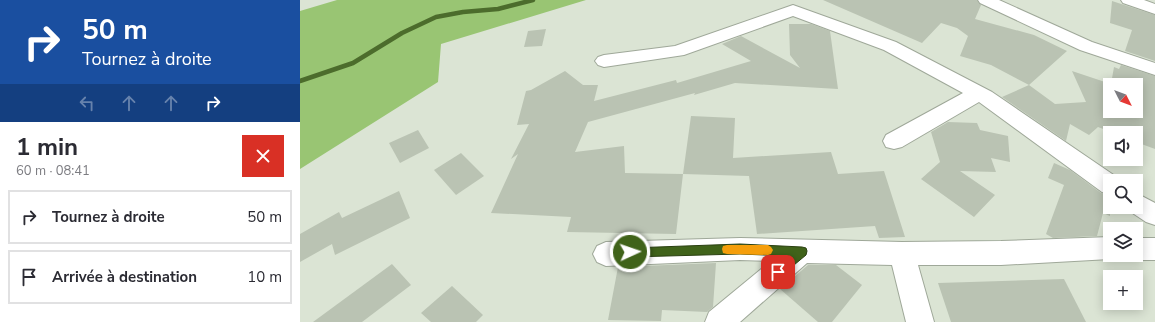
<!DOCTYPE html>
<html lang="fr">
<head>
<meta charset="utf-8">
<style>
  :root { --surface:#fff; --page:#f2f2f3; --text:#2b2b33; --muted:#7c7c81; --line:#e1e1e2 }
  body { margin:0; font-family:"Nunito Sans",sans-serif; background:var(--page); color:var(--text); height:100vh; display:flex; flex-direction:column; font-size:15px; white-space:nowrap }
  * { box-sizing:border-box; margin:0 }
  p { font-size:13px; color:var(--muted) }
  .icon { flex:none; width:22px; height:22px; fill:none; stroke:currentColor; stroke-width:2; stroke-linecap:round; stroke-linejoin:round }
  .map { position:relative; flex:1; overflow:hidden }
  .side { display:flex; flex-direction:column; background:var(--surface); width:300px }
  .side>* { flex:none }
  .top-card { background:#1a4fa0; color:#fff; overflow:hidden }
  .needle { width:26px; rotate:132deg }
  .buttons { position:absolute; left:803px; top:78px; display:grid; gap:8px }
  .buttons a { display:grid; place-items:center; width:40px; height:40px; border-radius:0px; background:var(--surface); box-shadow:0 2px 10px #0003; font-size:20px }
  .pin { position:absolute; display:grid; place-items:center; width:34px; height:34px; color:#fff; margin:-17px; border-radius:8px; box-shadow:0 2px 6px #0006 }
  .me { position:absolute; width:44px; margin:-22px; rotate:87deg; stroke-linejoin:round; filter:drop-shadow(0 0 3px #0008) }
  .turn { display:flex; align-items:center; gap:14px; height:84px; padding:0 16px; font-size:18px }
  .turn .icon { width:52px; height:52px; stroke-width:2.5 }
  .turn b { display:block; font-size:28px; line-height:34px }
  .lanes { display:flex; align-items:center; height:38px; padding:0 16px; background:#0003; justify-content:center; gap:20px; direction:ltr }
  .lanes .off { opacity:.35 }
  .round { display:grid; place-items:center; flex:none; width:42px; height:42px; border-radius:0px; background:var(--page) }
  .overview { display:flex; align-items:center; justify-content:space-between; height:68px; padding:0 16px }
  h1 { font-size:24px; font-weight:700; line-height:30px }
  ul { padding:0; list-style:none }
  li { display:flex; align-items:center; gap:12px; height:54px; margin:0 8px 6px; padding:0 8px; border:2px solid var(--line); border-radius:0px }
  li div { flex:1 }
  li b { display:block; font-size:15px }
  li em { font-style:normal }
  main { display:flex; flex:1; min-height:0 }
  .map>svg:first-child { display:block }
  .green { fill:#99c573 }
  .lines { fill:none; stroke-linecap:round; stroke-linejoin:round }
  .stream { stroke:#4c6c2c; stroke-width:4.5 }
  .building { fill:#bac3b3; fill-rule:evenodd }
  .minor-casing { stroke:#9fa899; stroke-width:2 }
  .minor { fill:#fff; fill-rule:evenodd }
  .route { fill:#40631a; stroke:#2a4011 }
  .slow { fill:#f59e0b }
</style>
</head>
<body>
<main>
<section class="side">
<div class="top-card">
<div class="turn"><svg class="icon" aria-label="right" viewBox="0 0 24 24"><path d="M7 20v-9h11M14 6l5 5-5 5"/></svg><div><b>50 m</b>Tournez à droite</div></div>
<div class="lanes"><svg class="icon off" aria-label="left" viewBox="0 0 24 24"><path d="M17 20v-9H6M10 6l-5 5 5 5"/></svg><svg class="icon off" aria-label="ahead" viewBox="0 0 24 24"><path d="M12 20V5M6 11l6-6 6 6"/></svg><svg class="icon off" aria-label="ahead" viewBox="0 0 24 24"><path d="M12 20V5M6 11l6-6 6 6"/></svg><svg class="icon" aria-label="right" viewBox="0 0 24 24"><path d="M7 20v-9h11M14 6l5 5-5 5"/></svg></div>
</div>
<div class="overview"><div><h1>1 min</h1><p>60 m · 08:41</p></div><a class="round" style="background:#d93025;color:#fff"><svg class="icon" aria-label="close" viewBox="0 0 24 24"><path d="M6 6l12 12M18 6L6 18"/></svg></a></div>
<ul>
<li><svg class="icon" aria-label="right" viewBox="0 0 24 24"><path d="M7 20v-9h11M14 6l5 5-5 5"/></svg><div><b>Tournez à droite</b></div><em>50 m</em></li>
<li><svg class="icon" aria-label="arrive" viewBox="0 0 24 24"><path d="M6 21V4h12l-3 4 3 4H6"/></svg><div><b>Arrivée à destination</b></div><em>10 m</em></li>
</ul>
</section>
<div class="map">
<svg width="855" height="322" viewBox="0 0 855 322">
  <rect width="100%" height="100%" fill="#dbe4d4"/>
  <!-- green -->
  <path class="green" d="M37,0h249l-145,44 -3,38 -138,87v-158z"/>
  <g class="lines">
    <!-- stream -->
    <path class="stream" d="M0,81l53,-18 49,-30 34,-16 27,-5 35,-3 35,-9"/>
  </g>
  <!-- building -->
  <g class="building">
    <path d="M523,0h154l4,5 -6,14 59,16 33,16 -38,34 -38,-20 -31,-9 8,-20 -11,-8 -16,-5 -19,20z"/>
    <path d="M812,1l43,14v46l-30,-10 7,-21 -22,-7z"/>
    <path d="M489,24h22l19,7 8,58 -103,-6 -41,12 1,-2 -107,29 -13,30 49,-6 1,27 58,1 -7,60 -109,-2 4,-15 -80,-4 27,-59 -7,5 18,-35 -12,1 9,-34 5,-1 34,-19 18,14h15l-4,16 82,-21 1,3 74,-22 -29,-17 19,-8 59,32 -10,-13z"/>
    <path d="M246,29l-4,17 -18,1 4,-16z"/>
    <path d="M821,65l34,11v73l-19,-7v-9h-22l-16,-6 -9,8 -19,-11 -4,17 -64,-44 27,-12 26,19 31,-2 -14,-31 39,13 3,-17 5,2zM810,85h26v26h-26z"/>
    <path d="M391,116l44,2 -2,40 98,-6 7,22 46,-3 21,66 -26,1 -4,-12 -118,8 -8,-58 -66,-2z"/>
    <path d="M648,122l29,1 3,7 28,6 2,26 -19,-4 5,14 -36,-1 35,24 -21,22 -53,-38 19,-17 -9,-30z"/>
    <path d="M118,130l11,18 -29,15 -11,-20z"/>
    <path d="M161,153l23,23 -28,19 -22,-25z"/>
    <path d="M754,163l16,7 31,23 9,2v21l-7,-3 -6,23 -44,2 -7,-4 18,-49 -16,-7z"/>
    <path d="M99,191l11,27 -75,37 -3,-11 -32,18v-28l39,-22 3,6z"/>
    <path d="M416,263l-3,44 -6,5 -45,-2 -1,11 -53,-1 10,-53z"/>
    <path d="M92,264l19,21 -49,37h-49z"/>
    <path d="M508,265h28l26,20 -30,37h-14l-38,-33z"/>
    <path d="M764,279l22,43h-135l-13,-39z"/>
    <path d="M152,286l31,29 -7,7h-45l-10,-9z"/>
  </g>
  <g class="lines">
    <defs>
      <g id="minor">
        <path d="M678,0h21l93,42 63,21v12l-75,-25 -100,-47z"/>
        <path d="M821,0h23l11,4v10l-32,-11z"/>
        <path d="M493,5l103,37 96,50 126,86 1,3h-9v13l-8,-2 -123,-90 -77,45 -8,2 -8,-2 -3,-6 3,-6 77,-42 -79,-43 -91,-34 -109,39 -80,12 -6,-2 -3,-4 3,-4 6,-2 71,-9z"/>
        <path d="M836,193l19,10v22l-9,-3 -18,-12 -2,-3h10z"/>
        <path d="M810,237v18h9l-9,4 -109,6h-83l16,57h-28l-14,-57 -85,-2 -67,59h-35l4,-10 62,-51 -31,-1 -134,6 -9,-4 -4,-8 4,-8 9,-4 134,-4 162,4 99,-1z"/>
        <path d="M836,238h19v22h-19l-9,-3 -1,-2h10z"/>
      </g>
    </defs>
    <!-- minor casing -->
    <use href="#minor" class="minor-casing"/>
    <!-- minor -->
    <use href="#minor" class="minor"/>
  </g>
  <!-- route -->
  <path class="route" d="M440,244l62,3 4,1 1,3 -1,4 -24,20 -4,2 -3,-2 -2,-3 2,-4 14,-12 -49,-2 -110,3 -4,-1 -2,-4 2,-3 4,-1z"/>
  <!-- slow -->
  <path class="slow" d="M427,245h41l3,2 2,3 -2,4 -3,1 -41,-1 -4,-1 -1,-4 1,-3z"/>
</svg>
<div class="buttons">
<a><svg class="needle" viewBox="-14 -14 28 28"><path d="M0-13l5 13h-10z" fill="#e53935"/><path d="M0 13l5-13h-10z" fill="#7c7c81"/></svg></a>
<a><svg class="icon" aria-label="sound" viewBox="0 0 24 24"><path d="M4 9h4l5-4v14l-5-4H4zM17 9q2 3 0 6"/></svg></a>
<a><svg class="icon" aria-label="search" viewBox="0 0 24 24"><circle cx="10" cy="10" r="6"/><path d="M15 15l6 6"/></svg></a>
<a><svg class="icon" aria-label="layers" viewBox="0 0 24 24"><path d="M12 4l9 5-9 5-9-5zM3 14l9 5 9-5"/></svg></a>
<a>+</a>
</div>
<div class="pin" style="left:478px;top:272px;background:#d93025"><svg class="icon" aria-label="arrive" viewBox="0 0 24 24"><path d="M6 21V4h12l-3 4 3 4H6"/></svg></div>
<svg class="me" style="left:330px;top:252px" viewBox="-20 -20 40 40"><circle r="17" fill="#40631a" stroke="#fff" stroke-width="3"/><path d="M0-11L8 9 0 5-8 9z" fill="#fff"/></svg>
</div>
</main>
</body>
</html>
